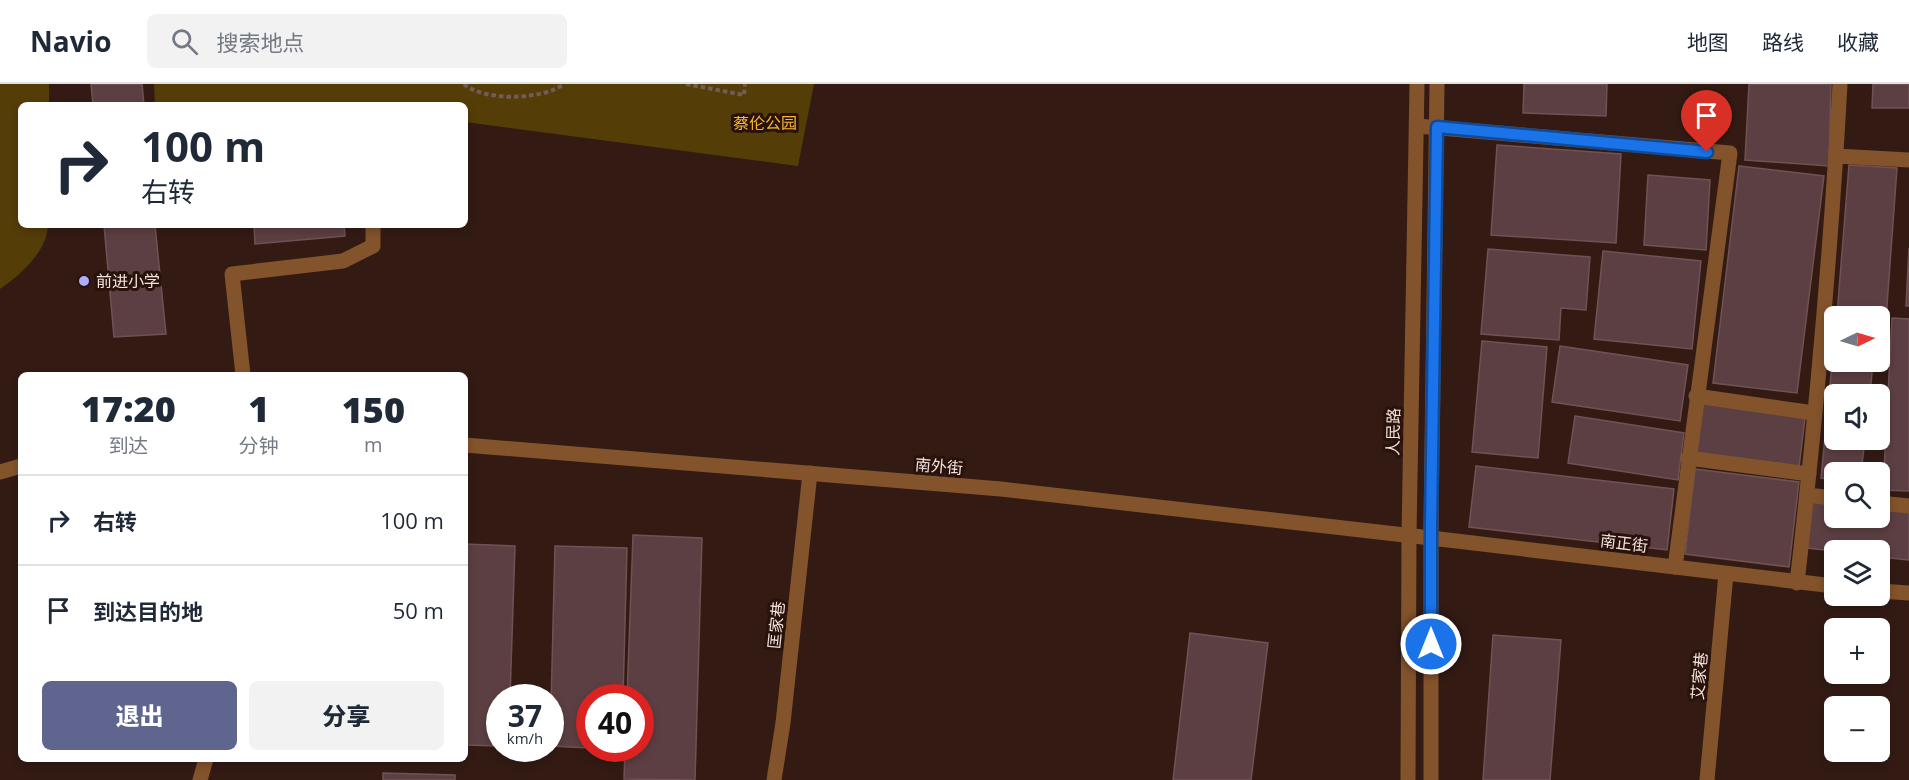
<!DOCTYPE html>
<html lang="zh">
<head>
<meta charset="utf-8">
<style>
  :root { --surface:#fff; --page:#f2f2f3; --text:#1f2937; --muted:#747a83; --line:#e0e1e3; --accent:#5f658f }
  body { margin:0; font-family:"Open Sans","Noto Sans SC",sans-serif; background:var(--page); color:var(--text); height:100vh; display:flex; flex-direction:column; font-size:22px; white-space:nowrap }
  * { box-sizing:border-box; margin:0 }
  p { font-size:20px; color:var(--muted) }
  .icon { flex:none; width:33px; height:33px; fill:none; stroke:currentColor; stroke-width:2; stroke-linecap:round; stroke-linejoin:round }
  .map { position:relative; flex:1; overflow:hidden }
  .details { position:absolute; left:18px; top:288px; width:450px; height:390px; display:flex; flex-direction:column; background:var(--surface); border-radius:9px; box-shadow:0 3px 9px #0003 }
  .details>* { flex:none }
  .banner { position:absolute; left:18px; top:18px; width:450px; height:126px; border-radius:9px; box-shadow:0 3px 9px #0003; background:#fff; color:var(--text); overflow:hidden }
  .needle { width:39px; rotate:85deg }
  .fabs { position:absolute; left:1824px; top:222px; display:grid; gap:12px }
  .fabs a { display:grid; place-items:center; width:66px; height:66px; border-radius:9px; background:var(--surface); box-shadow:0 3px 9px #0003; font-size:30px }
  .speed { position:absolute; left:486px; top:600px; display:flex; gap:12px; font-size:30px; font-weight:700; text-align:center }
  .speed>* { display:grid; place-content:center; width:78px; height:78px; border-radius:50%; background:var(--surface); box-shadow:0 3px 9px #0003; line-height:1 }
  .speed small { font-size:15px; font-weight:400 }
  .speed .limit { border:9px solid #d22; background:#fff; color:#111 }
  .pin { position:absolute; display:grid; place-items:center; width:51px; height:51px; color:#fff; margin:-62px -26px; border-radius:50% 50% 50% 0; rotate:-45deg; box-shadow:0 0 6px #0007 }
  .pin .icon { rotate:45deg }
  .me { position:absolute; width:66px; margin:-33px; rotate:0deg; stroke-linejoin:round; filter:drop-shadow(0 0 4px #0008) }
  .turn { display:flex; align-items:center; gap:21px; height:126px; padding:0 24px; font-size:27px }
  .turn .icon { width:78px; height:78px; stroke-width:2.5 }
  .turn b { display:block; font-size:42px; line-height:51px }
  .eta { display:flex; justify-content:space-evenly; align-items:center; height:102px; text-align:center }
  .eta b { font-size:36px; font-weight:800; line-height:42px }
  .cta { display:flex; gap:12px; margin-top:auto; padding:12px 24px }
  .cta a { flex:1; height:69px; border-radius:9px; background:var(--accent); color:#fff; font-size:24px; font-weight:800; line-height:69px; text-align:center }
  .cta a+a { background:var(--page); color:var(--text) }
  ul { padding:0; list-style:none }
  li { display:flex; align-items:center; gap:18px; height:90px; padding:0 24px; border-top:2px solid var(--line) }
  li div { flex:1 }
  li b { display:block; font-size:22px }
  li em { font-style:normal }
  header { display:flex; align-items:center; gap:36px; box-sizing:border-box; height:84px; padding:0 30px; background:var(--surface); border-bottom:2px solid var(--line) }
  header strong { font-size:28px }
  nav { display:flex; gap:33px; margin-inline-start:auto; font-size:21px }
  .search { width:420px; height:54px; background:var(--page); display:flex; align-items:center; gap:15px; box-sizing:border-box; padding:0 21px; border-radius:9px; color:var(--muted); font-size:22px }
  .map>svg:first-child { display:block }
  .green { fill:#553d08 }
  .building { fill:#5c3f42; stroke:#705255; stroke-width:1.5 }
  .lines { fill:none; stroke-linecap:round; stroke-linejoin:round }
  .path { stroke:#725c56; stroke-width:4; stroke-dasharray:4.5 3; stroke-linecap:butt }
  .minor { stroke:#83532b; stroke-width:15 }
  .route-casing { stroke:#114b97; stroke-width:15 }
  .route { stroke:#1a73e8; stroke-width:10 }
  .poi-dot { fill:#aeaefb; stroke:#28120b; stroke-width:2 }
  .labels { text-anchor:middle; stroke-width:6; stroke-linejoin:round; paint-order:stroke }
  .park-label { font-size:16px; fill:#f6b72f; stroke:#28120b }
  .poi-label { font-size:16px; fill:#f3e1dc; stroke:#28120b; text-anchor:start }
  .street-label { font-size:16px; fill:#f3e1dc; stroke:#28120b }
</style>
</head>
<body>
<header>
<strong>Navio</strong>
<div class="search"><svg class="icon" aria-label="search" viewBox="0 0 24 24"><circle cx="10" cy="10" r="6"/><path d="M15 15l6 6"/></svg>搜索地点</div>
<nav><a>地图</a><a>路线</a><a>收藏</a></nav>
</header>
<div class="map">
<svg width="1909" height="696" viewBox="0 0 1909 696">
  <rect width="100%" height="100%" fill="#331b14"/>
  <!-- green -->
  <g class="green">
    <path d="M0,0h49v21h-28v120h27c-1,27 -28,50 -48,64z"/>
    <path d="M154,0h660l-16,82 -333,-44v-17h-310z"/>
  </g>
  <!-- building -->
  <g class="building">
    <path d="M91,0h51l2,21h-51z"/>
    <path d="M1524,0h83l-1,32 -83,-3z"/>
    <path d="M1749,0h82l-2,82 -84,-6z"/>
    <path d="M1873,0h36v24h-37z"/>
    <path d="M1497,61l124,9 -5,89 -125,-8z"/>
    <path d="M1849,81l48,3 -11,151 -6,-1v-2l-43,-1z"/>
    <path d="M1739,82l85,10 -27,217 -84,-10z"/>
    <path d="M1648,91l62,5 -4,70 -62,-5z"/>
    <path d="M104,141h51l11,109 -52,3z"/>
    <path d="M254,141h90l1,11 -90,8z"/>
    <path d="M1909,164v58h-3z"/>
    <path d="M1488,165l102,8 -4,53 -25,-2 -2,32 -78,-6z"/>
    <path d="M1603,167l98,10 -9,88 -98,-10z"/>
    <path d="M1892,234l17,1v172l-26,-1z"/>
    <path d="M1482,257l65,6 -9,111 -66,-6z"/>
    <path d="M1834,260v18h39l-3,32h-36v46h31l-4,32h-27v8l-13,-2z"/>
    <path d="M1560,262l128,19 -8,56 -128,-19z"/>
    <path d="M1701,317l104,17 -6,49 -103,-14z"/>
    <path d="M1575,332l109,17 -6,47 -110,-17z"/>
    <path d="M1476,382l198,23 -7,61 -198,-23z"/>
    <path d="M1695,385l104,13 -10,85 -104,-13z"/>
    <path d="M1811,418l23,3v13h46v-9l29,3v48l-29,-3v-7l-46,1 -27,-3z"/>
    <path d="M633,451l69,3 -7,242 -71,-1 1,-31h15v-50h-13z"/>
    <path d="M465,460l50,2 -5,152h-10v48l-35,-1z"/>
    <path d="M555,462l72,2 -4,150h-33v50l-40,-2z"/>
    <path d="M1190,549l78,10 -17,137h-78z"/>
    <path d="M1493,551l68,5 -11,140h-67z"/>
    <path d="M383,689l72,2v5h-72z"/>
  </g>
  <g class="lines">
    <!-- path -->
    <g class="path">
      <path d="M464,0c21,18 79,16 100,0"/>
      <path d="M686,0l58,11 1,-11"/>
    </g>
    <!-- minor -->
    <g class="minor">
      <path d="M1417,42l313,27 -55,414"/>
      <path d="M1836,72l73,4"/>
      <path d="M243,291l-11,-101 111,-13 30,-15v-21"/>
      <path d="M1696,312l118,17"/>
      <path d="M465,361l536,44 430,49 403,48"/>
      <path d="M1688,374l121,16"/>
      <path d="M0,388l21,-6"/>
      <path d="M1807,411l27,3"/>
      <path d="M1880,419l29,3"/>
      <path d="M1797,499c19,-166 34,-332 43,-499"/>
      <path d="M1880,507l29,2"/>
      <path d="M200,696l6,-21"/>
      <path d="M774,696l9,-57 27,-250"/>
      <path d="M1408,696l1,-245 8,-451"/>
      <path d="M1431,696v-256l6,-440"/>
      <path d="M1707,696l19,-206"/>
    </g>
  </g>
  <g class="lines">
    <defs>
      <path id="route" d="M1431,560v-120l6,-397 270,25"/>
    </defs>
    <!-- route casing -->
    <use href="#route" class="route-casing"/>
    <!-- route -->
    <use href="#route" class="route"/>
  </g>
  <!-- markers -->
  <circle class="poi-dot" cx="84" cy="197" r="6"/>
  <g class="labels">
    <!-- park labels -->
    <g class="park-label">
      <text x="765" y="45">蔡伦公园</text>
    </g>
    <!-- poi labels -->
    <g class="poi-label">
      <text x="96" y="203">前进小学</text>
    </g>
    <!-- street labels -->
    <g class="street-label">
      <text transform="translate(1393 348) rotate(-89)" y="6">人民路</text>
      <text transform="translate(939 382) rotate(5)" y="6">南外街</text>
      <text transform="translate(1624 459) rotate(7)" y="6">南正街</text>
      <text transform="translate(776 541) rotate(-84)" y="6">匡家巷</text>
      <text transform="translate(1699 592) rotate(-85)" y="6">艾家巷</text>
    </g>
  </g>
</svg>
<div class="fabs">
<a><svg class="needle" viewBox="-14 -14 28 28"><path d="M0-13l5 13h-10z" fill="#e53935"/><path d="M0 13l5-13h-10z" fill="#747a83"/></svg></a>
<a><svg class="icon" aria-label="sound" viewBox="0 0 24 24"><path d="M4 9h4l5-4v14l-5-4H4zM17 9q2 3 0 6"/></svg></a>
<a><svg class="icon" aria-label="search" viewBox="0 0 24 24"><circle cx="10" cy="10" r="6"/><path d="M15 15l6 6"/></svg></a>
<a><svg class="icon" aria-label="layers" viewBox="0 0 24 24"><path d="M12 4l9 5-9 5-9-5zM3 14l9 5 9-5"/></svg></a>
<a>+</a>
<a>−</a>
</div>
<div class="speed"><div>37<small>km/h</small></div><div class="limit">40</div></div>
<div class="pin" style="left:1707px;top:68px;background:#d93025"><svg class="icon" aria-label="arrive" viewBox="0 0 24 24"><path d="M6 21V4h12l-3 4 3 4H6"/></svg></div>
<svg class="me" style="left:1431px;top:560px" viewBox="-20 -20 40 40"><circle r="17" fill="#1a73e8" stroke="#fff" stroke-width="3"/><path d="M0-11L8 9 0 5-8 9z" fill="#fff"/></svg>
<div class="banner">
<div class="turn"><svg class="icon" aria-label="right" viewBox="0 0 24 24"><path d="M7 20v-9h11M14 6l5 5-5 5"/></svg><div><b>100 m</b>右转</div></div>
</div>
<section class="details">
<div class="eta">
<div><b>17:20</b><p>到达</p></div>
<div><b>1</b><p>分钟</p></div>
<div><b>150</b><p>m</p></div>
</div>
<ul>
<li><svg class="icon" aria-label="right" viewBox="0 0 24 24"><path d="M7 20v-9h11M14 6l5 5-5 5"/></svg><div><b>右转</b></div><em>100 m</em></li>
<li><svg class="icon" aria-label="arrive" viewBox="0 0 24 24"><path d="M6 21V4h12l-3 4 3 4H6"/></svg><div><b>到达目的地</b></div><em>50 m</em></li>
</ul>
<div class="cta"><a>退出</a><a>分享</a></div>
</section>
</div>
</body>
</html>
